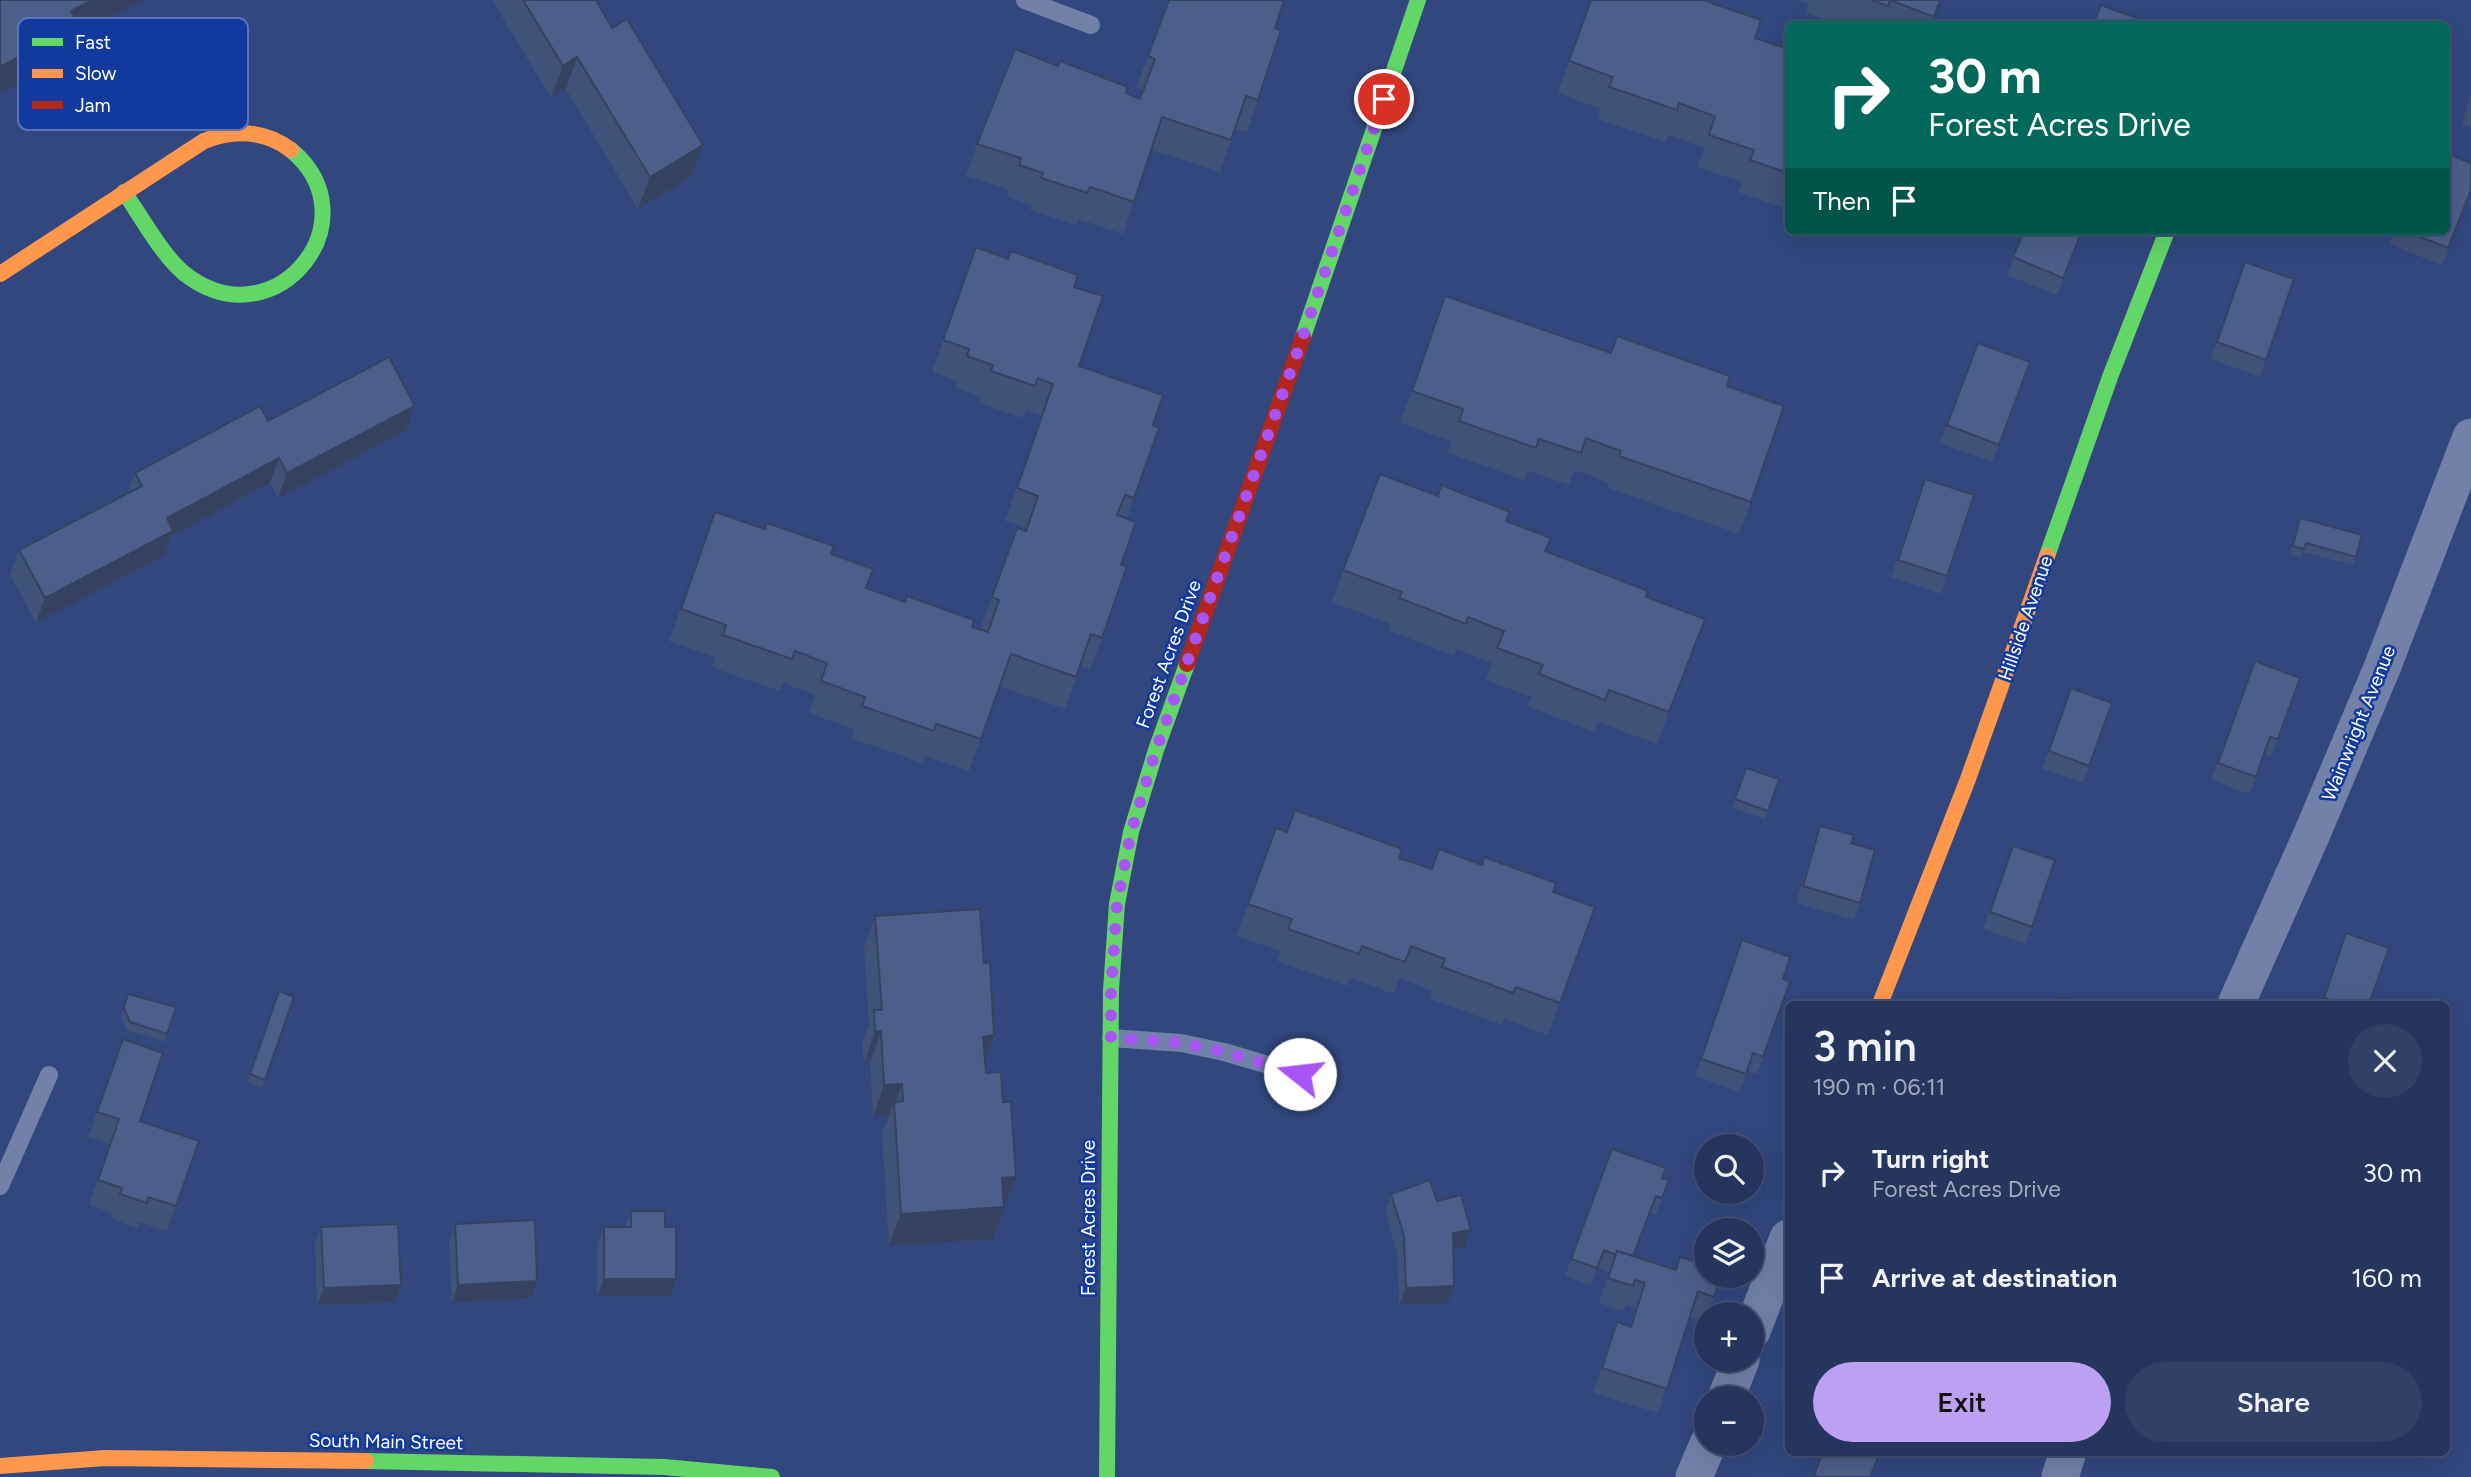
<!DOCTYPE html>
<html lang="en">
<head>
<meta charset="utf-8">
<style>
  :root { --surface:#25355e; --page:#314067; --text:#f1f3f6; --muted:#a3abbc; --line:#425073; --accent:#bca0f2 }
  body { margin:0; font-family:Figtree,sans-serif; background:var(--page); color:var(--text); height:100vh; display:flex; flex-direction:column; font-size:26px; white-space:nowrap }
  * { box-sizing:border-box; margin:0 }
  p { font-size:23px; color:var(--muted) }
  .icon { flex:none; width:38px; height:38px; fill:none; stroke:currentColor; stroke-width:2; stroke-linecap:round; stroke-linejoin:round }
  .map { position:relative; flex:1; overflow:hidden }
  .details { position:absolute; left:1785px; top:1001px; width:665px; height:455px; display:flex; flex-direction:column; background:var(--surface); border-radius:10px; box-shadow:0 7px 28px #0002,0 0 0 2px var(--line) }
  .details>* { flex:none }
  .hud { position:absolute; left:1785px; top:21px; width:665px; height:214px; border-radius:10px; box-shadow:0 7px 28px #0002,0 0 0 2px var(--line); background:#00695c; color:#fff; overflow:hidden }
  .fabs { position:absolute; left:1694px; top:1134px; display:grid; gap:14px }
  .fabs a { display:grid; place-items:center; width:70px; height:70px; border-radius:50%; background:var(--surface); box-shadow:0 7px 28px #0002,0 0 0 2px var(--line); font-size:35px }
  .pin { position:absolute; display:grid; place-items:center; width:60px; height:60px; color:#fff; margin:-30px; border:4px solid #fff; border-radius:50%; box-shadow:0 2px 7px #0007 }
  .me { position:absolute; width:77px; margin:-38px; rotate:286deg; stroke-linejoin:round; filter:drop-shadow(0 0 5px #0008) }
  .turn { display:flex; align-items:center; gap:24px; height:147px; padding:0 28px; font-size:32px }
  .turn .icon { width:91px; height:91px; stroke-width:2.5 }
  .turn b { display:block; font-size:49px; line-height:60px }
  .then { display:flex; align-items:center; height:66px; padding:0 28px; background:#0003; gap:14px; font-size:26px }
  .round { display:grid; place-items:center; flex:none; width:74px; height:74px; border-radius:37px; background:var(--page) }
  .overview { display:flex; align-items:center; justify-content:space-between; height:119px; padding:0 28px }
  h1 { font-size:42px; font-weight:600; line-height:52px }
  .primary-button { display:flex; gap:14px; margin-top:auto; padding:14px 28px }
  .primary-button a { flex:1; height:80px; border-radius:42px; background:var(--accent); color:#111; font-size:28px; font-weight:600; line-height:80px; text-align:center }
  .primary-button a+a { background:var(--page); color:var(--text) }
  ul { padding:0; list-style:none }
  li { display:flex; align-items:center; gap:21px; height:105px; padding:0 28px }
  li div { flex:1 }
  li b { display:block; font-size:26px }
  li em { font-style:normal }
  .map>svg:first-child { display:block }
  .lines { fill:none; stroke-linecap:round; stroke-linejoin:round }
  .lane { stroke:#7181a8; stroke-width:18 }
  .street { stroke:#7181a8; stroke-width:37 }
  .fast { stroke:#63d668; stroke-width:16 }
  .slow { stroke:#ff974d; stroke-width:16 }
  .jam { stroke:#b3261e; stroke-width:16 }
  .wall { fill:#415278 }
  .shaded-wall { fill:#354261 }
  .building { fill:#4c5f8b; stroke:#354261; stroke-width:2 }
  .route { stroke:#a855f7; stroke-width:12; stroke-dasharray:0 21.6 }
  .labels { text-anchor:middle; stroke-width:5; stroke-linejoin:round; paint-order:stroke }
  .street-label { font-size:19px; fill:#fff; stroke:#11399e }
  .key { fill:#11399e; stroke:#5874bb; stroke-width:2 }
  .key-label { font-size:19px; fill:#fff }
</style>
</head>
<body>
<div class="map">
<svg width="2471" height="1477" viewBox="0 0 2471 1477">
  <rect width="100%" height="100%" fill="#31477e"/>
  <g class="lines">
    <!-- lane -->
    <g class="lane">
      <path d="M1025,0l66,25"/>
      <path d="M1111,1038l70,5 43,9 102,30"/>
      <path d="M0,1186l49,-111"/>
    </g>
    <!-- street -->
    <g class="street">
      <path d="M2236,1004l75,-168 71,-168 89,-231"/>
      <path d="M1752,1331l36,-93"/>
      <path d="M1726,1398l15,-38"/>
      <path d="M1694,1477l14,-33"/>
      <path d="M2060,1477l8,-25"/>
    </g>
    <!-- fast -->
    <g class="fast">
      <path d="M124,192c17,24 41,69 65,85 88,63 185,-58 102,-127"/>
      <path d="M1303,337l115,-337"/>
      <path d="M2047,556l63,-179 57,-146"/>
      <path d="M366,1461l298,6 108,10"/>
      <path d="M1107,1477l4,-487 6,-86 14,-72 25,-82 31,-86"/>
    </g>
    <!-- slow -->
    <g class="slow">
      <path d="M0,274l204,-133c31,-12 60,-11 87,9"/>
      <path d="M1880,1004l88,-225 79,-223"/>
      <path d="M0,1466l105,-8 261,3"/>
    </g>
    <!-- jam -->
    <path class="jam" d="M1187,664l116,-327"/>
  </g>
  <!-- wall -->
  <g class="wall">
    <path d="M492,0h104l16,28 91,117 -12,32 -53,32 -72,-120 -15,9z"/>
    <path d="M1590,0l165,38 33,11v160l-50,-17 4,-10 -45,-15 7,-19 -36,-13 -2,7 -69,-23 4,-10 -43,-16z"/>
    <path d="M1798,0h142l-9,24h-93l-32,-11 3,-9z"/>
    <path d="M1275,28l-17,72 -11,32 -12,-3 -15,43 -69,-22 -28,84 -45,-15 -2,6 -46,-15 1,-5 -24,-8 2,-7 -43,-14 11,-32 149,-51 14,6 3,-9 -7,-2 12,-32z"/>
    <path d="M2471,94v33l-9,-3z"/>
    <path d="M2471,163v29l-29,73 -53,-21 5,-13h52z"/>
    <path d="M2024,231h59l-26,64 -50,-20z"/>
    <path d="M976,247l98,40 5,79 74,59 6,3 -32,90 -6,47 -19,73 -12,32 -10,-4 -15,43 -66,-23 -30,85 -44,-15 -3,7 -71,-25 3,-9 -45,-16 6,-18 -32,-12 -3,8 -69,-24 4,-10 -46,-16 46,-129 116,42 35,34 114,41 37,-101 9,3 1,-3 -22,-7 37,-105 -16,-6 -3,8 -44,-15 2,-6 -26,-9 3,-7 -26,-9z"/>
    <path d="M2245,262l49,17 -34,98 -49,-18z"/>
    <path d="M1433,328l178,25 116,33 24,116 -12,32 -131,-46 1,-5 -34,-13 -6,15 -41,-14 -4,9 -77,-27 4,-12 -51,-18z"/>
    <path d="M1978,343l52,19 -38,100 -52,-19z"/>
    <path d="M415,406l-9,25 -128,67 -8,-15 -99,53 -7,20 -128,67 -26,-48 9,-25 108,-56 8,-21 133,-52z"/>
    <path d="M1919,496l28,80 -6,18 -50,-17z"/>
    <path d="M2300,518l56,39 -3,8 -50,-13 -2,6 -11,-4z"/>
    <path d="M1506,521l40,31 100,45 59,22 -48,125 -59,-22 -4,10 -67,-26 4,-9 -45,-17 6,-17 -35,-14 -3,7 -66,-26 2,-6 -58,-22 11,-32z"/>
    <path d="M2255,661l45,17 -29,79 -7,-3 -14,40 -39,-14z"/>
    <path d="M2071,688l41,15 -29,80 -41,-14z"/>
    <path d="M1746,768l33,11 -14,40 -33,-11z"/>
    <path d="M1820,826l31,17 9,60 -6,17 -58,-17 18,-60z"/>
    <path d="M1276,828l11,4 112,26 33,11 121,23 42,15 -47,128 -44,-16 -2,6 -72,-26 3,-8 -34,-13 -5,16 -44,-16 -3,8 -70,-25 3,-10 -44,-15z"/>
    <path d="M2013,846l42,14 -29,84 -43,-15z"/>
    <path d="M875,916l110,145 1,12 17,29 13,75 -23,62 -104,7 -7,-112 7,-18 -16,1 -3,-54h-6l-2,-21 7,-18 -5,-76z"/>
    <path d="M1742,940l41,39 7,3 -33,92 -10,-3 -7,21 -45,-16z"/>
    <path d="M2340,950l29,54h-48z"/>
    <path d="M279,991l15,6 -32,91 -15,-5z"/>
    <path d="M128,994l48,13 -12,35 -37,-12 -6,-13z"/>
    <path d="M123,1039l17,82 59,20 -32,90 -27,-9 -3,6 -26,-9 2,-6 -24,-8 21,-61 -22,-7z"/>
    <path d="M1612,1149l50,29v19l-6,18 -7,-2 -16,43 81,41 -7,17h-1l-1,8 -15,-5 -32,96 -65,-20 24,-71 13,4 6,-18 -10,-3 -3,6 -24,-8 10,-31 -12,-4 -6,17 -26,-9z"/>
    <path d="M1391,1194l46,7 28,46 -12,2 -5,54 -49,2 -2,-52 -12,-42z"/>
    <path d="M631,1211l39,85h-73v-52l7,-17h21z"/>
    <path d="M455,1224l76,74 -79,5 -3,-61z"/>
    <path d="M321,1227l80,58 -7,17 -77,3 -2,-61z"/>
  </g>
  <!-- shaded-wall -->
  <g class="shaded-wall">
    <path d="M93,0h51l-68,35 -9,24 -67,34v-26l71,-56z"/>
    <path d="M577,57l-11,32 -15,9 12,-32z"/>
    <path d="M703,145l-12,32 -53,32 12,-32z"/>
    <path d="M415,406l-9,25 -128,67 9,-25z"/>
    <path d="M279,458l-9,25 -99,53 -7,20 -128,67 9,-25 122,-80z"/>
    <path d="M875,1031h6l-11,32h-6z"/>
    <path d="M994,1035l-11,32v-30z"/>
    <path d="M902,1084l-8,23v-5l-5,14 -16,1 11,-32z"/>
    <path d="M1016,1177l-23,62 -104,7 12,-32 101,-36z"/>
    <path d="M1471,1230l-6,17 -19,3 7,-17z"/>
    <path d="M604,1279h72l-6,17h-73z"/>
    <path d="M537,1281l-6,17 -79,5 6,-18z"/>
    <path d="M401,1285l-7,17 -77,3 7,-17z"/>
    <path d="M1454,1286l-6,17 -49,2 7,-17z"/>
  </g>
  <!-- building -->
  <g class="building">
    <path d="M1,0h92l-22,11 8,15 -79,41v-66z"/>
    <path d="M523,0h73l16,28 15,-9 76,126 -53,32 -73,-120 -14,9z"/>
    <path d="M1169,0h115l-9,28 6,2 -23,70 -12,-4 -15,44 -69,-23 -28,85 -44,-15 -3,6 -46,-15 2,-5 -24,-8 2,-7 -44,-14 38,-95 43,17 2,-5 68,26 -2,6 14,6 15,-40 -7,-3z"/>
    <path d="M1591,0h112l58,20 -6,18 33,11v124l-38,-13 4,-10 -45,-15 6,-19 -36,-13 -2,7 -68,-23 4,-10 -44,-16z"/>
    <path d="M1871,0h69l-6,17 -44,-17 -2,6z"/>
    <path d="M2101,5l52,19h-60z"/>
    <path d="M2446,153l25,10v27l-23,58 -42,-17h40z"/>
    <path d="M2024,231h58l-19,47 -50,-21z"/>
    <path d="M976,247l32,12 3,-8 67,24 -4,12 29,9 -24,70 84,29 -10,30 6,3 -25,70 -9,-3 -8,20 19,7 -15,43 6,1 -25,72 -11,-4 -15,43 -65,-23 -30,85 -45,-15 -2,7 -72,-25 3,-9 -44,-16 6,-18 -32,-12 -3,8 -69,-24 3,-10 -45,-16 34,-97 50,17 2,-6 67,23 -3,8 42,15 -7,19 39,14 2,-6 67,24 -2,7 16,5 11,-32 -7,-3 25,-69 9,3 12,-35 -21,-8 36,-104 -15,-6 -3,8 -44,-15 2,-6 -26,-9 2,-7 -26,-9z"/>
    <path d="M2245,262l49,17 -28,81 -49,-18z"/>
    <path d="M1445,296l166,57 6,-17 113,40 -3,10 57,20 -33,96 -132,-46 2,-5 -35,-13 -5,15 -42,-14 -3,9 -77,-27 4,-12 -51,-18z"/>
    <path d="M1978,343l52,19 -31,83 -52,-20z"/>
    <path d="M389,357l26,49 -128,67 -8,-15 -112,60 6,13 -128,67 -26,-48 123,-64 -7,-13 125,-67 8,15z"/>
    <path d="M1380,474l58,22 3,-11 69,27 -4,9 45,17 -6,13 103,40 -2,6 59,22 -36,93 -60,-22 -4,10 -66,-26 4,-9 -46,-17 7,-17 -36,-14 -2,7 -67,-26 3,-6 -59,-22z"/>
    <path d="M1925,479l49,16 -27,81 -49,-16z"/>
    <path d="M2300,518l62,17 -6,22 -50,-14 -2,6 -11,-3z"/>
    <path d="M2255,661l45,17 -22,61 -8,-2 -14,40 -38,-14z"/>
    <path d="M2071,688l41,15 -23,63 -40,-15z"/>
    <path d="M1746,768l33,11 -11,32 -33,-12z"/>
    <path d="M1295,810l107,39 -3,9 33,11 7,-20 43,16 2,-8 72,26 -3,9 42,15 -35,96 -44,-16 -3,6 -71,-26 3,-8 -34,-13 -6,16 -43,-16 -3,8 -71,-25 4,-10 -44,-15 28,-76 11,4z"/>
    <path d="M1820,826l34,9 -3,8 24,7 -15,53 -57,-17z"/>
    <path d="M2013,846l42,14 -23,67 -42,-15z"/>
    <path d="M980,909l4,54 6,-1 4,73 -11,2 3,36 15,-1 2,30h8l5,75 -14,1 2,29 -103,7 -7,-112 9,-1 -1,-17 -18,1 -3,-54h-6l-1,-21h8l-7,-94z"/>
    <path d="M2346,933l43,15 -20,56h-25l-20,-6z"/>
    <path d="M1742,940l48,17 -7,22 7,3 -27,75 -10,-4 -7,21 -45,-15z"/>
    <path d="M279,991l15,6 -29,83 -15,-6z"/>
    <path d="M128,994l48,13 -9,27 -37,-12 -6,-14z"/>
    <path d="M2059,997l17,5 -1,2h-18z"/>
    <path d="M123,1039l40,14 -23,68 59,20 -23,65 -28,-9 -1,6 -27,-9 2,-6 -24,-8 21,-61 -22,-7z"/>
    <path d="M1612,1149l54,19 -4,10 7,2 -7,18 -6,-2 -23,60 -16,-5 -1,4 -12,-5 -7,18 -26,-9z"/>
    <path d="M1430,1180l7,21 24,-6 10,35 -18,3 1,53 -48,2 -2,-52 -13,-42z"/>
    <path d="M631,1211h34v16h11v52h-72v-52h27z"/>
    <path d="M535,1220l2,61 -79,4 -3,-61z"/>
    <path d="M398,1224l3,61 -77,3 -3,-61z"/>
    <path d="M1617,1251l59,19 4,-13 26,8v11h14l-6,21 -16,-6 -31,98 -65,-21 15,-46 14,5 14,-44 -10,-3 -2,6 -25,-8z"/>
    <path d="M1823,1452h57l-10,25h-51l-5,-2z"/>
  </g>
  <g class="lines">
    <!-- route -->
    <path class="route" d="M1300,1074l-76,-22 -43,-9 -70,-5v-48l6,-86 14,-72 25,-82 145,-408 83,-243"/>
  </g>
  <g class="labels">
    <!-- street labels -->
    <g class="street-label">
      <text transform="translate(2025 618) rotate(-71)" y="7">Hillside Avenue</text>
      <text transform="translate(1168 654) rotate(-70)" y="7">Forest Acres Drive</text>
      <text transform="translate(2358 723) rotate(-68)" y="7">Wainwright Avenue</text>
      <text transform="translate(1088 1218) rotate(-90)" y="7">Forest Acres Drive</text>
      <text transform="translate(386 1441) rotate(1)" y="7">South Main Street</text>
    </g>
  </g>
  <!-- legend -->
  <rect x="18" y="18" width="230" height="112" rx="10" class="key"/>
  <rect x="32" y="38" width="31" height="8" fill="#63d668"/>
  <rect x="32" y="69" width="31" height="9" fill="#ff974d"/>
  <rect x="32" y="101" width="31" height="8" fill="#b3261e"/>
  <g class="key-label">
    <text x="75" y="49">Fast</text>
    <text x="75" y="80">Slow</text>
    <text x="75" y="112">Jam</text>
  </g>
</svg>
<div class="fabs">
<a><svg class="icon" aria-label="search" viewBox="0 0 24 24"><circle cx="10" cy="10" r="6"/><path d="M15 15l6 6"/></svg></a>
<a><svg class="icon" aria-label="layers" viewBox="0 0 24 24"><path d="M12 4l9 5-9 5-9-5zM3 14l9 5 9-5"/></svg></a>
<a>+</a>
<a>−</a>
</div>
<div class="pin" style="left:1384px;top:99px;background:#d93025"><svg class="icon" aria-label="arrive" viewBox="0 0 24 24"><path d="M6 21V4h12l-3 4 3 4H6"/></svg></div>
<svg class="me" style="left:1300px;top:1074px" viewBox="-20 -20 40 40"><circle r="19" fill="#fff"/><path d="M0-13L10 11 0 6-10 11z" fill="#a855f7"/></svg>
<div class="hud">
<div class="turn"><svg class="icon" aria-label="right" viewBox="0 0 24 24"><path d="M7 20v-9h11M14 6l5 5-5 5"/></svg><div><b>30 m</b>Forest Acres Drive</div></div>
<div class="then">Then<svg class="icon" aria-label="arrive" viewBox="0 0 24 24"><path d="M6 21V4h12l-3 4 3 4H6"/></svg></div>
</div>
<section class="details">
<div class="overview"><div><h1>3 min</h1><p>190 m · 06:11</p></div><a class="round"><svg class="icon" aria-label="close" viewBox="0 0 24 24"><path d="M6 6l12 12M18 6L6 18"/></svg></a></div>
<ul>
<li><svg class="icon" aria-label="right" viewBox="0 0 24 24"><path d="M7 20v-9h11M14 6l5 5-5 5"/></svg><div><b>Turn right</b><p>Forest Acres Drive</p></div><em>30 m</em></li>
<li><svg class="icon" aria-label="arrive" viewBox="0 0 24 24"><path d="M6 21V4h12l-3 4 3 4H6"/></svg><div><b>Arrive at destination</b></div><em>160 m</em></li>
</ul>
<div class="primary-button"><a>Exit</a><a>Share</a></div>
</section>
</div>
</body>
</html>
